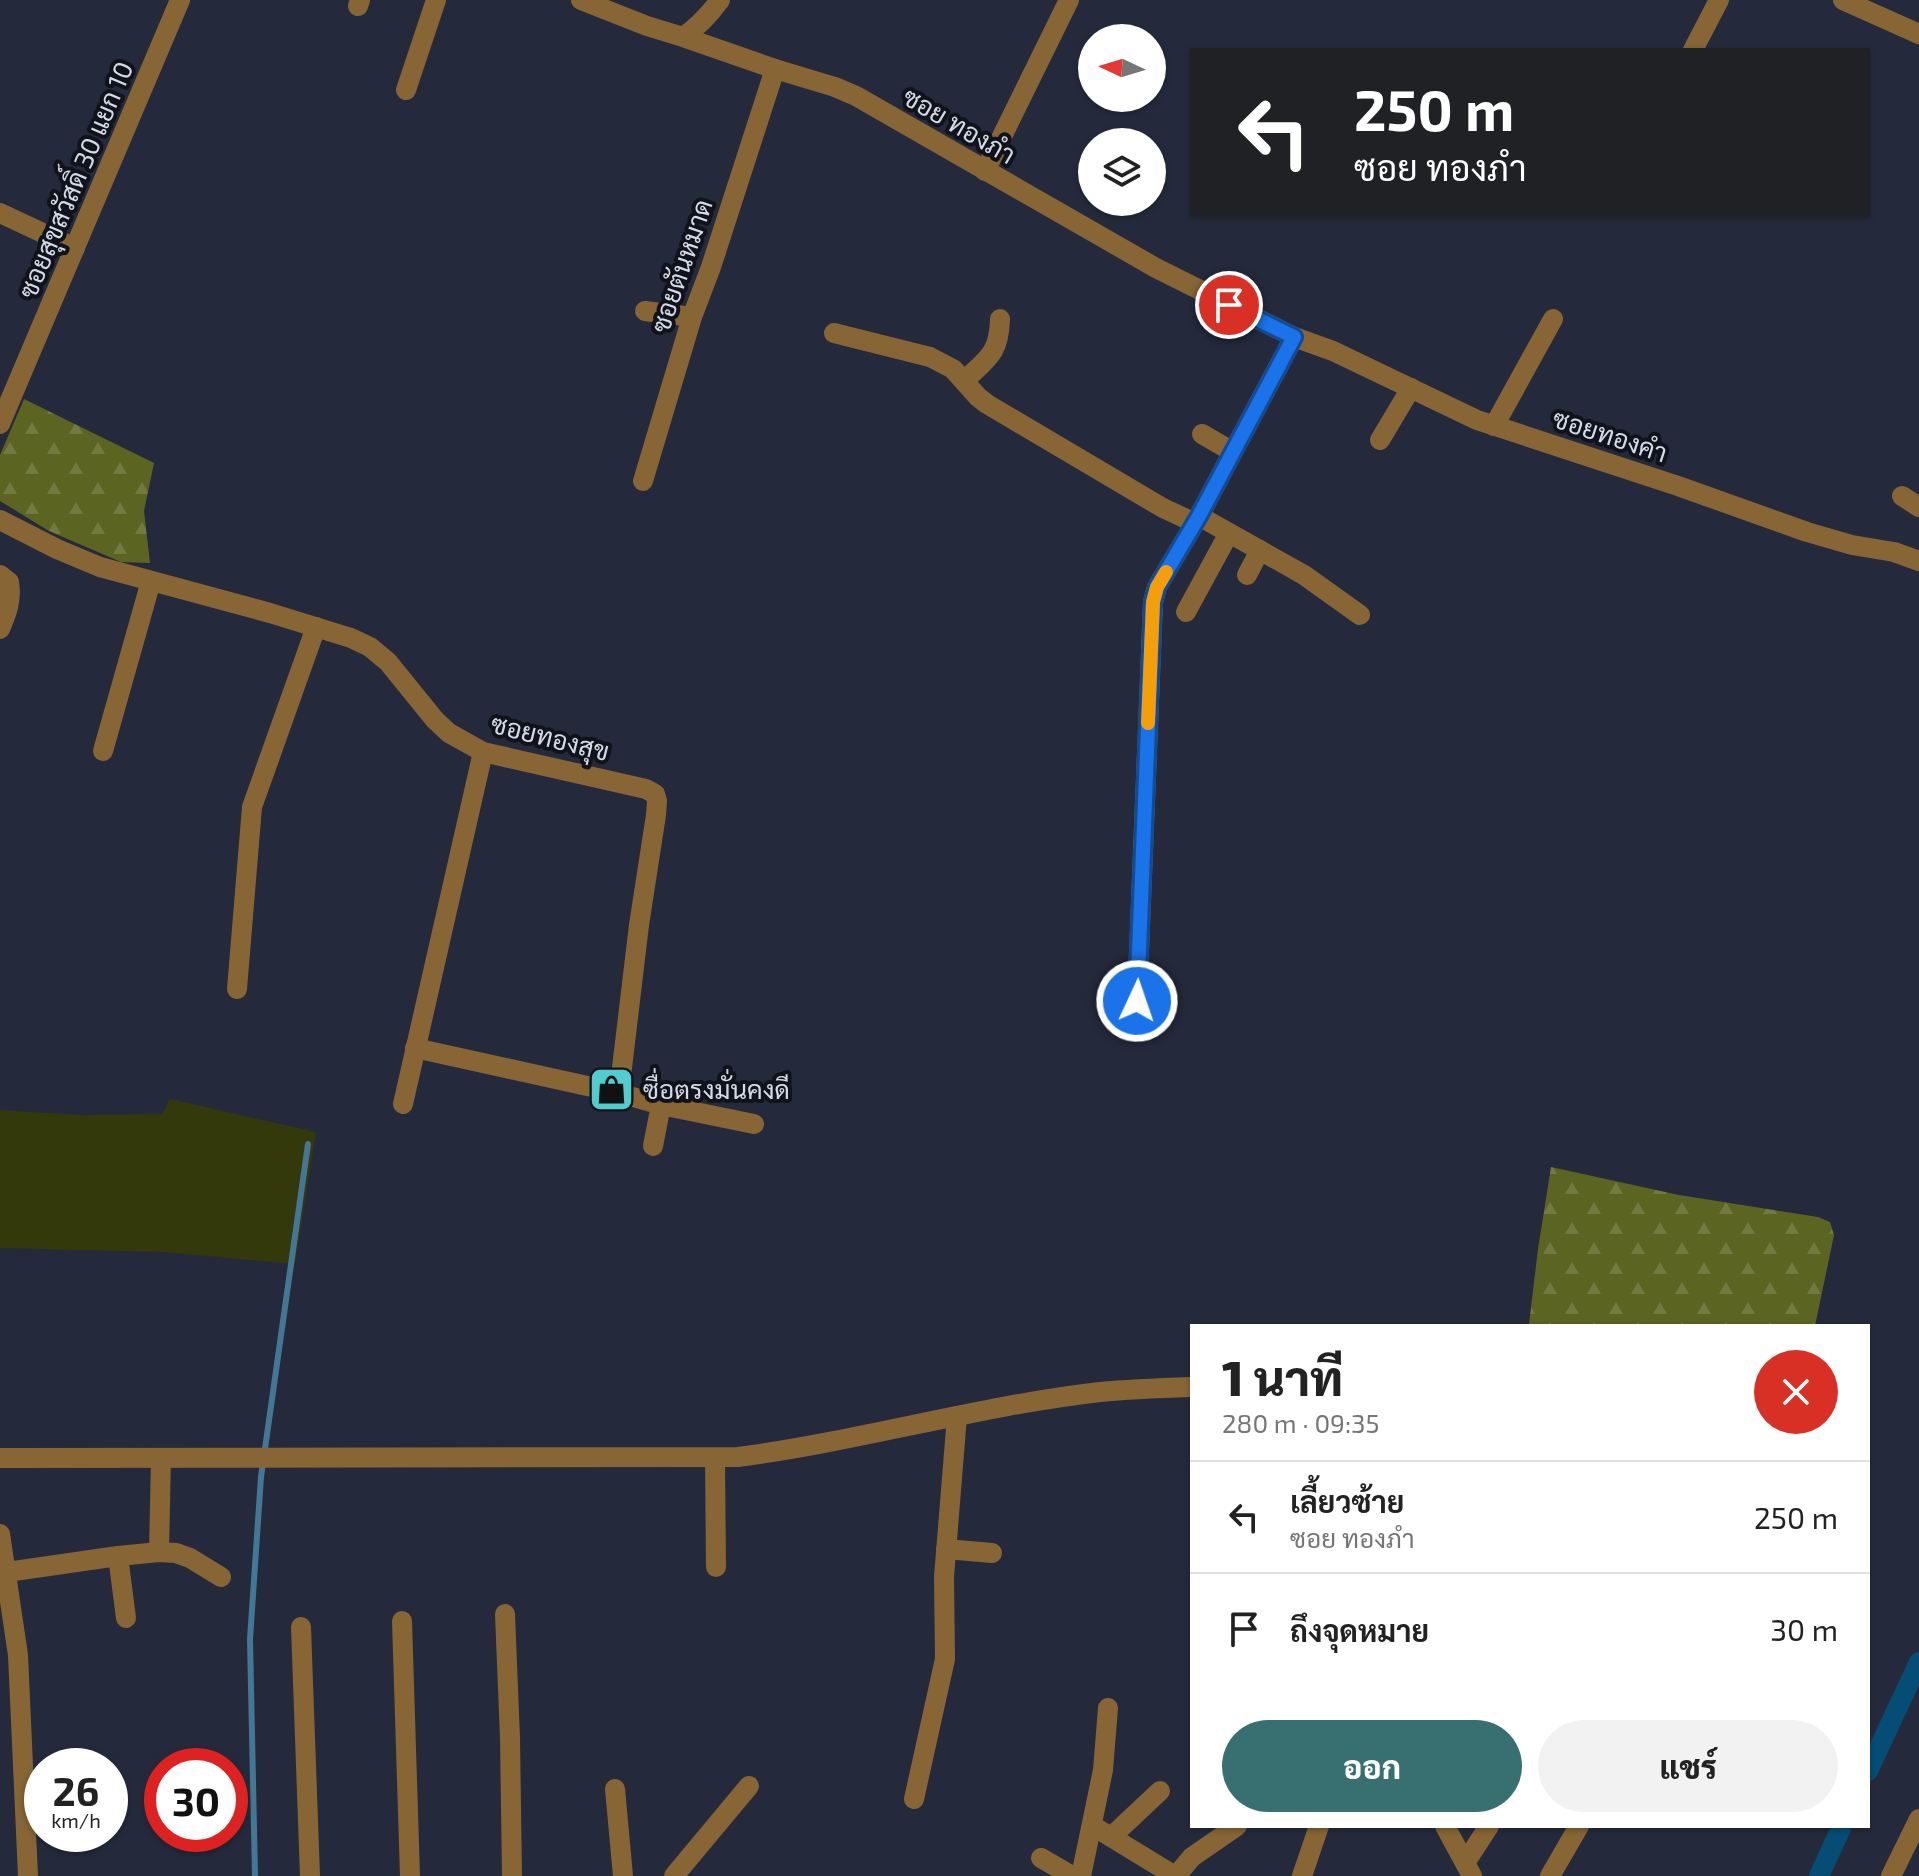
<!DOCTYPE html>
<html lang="th">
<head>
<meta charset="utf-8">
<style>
  :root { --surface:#fff; --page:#f2f2f2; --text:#222; --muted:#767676; --line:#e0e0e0; --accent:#386f70 }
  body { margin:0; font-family:"Exo 2",Sarabun,sans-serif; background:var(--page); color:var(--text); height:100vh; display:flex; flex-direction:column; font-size:30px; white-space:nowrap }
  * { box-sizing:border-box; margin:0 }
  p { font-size:26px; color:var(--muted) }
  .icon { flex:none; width:44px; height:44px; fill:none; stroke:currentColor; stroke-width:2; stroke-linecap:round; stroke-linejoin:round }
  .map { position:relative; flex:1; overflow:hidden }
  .details { position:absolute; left:1190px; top:1324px; width:680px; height:504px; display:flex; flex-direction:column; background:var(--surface); border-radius:0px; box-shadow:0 2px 6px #0004 }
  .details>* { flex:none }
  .hud { position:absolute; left:1190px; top:48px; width:680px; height:168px; border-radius:0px; box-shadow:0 2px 6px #0004; background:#202124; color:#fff; overflow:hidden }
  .needle { width:52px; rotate:274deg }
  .buttons { position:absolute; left:1078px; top:24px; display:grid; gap:16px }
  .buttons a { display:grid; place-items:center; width:88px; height:88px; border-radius:50%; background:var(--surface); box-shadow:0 2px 6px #0004; font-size:40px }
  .speed { position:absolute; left:24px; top:1748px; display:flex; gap:16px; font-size:40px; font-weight:700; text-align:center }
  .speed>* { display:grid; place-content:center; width:104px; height:104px; border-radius:50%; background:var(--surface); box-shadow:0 2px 6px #0004; line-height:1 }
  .speed small { font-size:20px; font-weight:400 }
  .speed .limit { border:12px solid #d22; background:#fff; color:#111 }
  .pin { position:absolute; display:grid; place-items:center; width:68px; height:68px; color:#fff; margin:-34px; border:4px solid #fff; border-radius:50%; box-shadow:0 2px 8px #0007 }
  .me { position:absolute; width:88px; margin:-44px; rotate:3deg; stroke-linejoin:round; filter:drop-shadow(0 0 6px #0008) }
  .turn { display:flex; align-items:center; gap:28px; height:168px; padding:0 32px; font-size:36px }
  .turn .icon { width:104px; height:104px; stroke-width:2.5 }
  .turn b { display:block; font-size:56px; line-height:68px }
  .round { display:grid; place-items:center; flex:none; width:84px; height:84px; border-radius:42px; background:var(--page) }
  .headline { display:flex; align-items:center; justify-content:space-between; height:136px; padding:0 32px }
  h1 { font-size:48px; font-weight:800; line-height:60px }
  .primary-button { display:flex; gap:16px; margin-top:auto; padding:16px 32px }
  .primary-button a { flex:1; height:92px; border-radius:48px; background:var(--accent); color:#fff; font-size:32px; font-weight:800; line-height:92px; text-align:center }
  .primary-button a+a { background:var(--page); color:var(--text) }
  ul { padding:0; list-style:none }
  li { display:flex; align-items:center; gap:24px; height:112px; padding:0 32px; border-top:2px solid var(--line) }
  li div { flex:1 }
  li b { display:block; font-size:30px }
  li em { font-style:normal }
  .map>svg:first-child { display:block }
  .green { fill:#33390a }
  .forest { fill:url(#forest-firs) }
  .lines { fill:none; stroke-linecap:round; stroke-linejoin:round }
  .stream { stroke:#447796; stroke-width:6 }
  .canal { stroke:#054d74; stroke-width:20 }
  .minor { stroke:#876535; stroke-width:20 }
  .route-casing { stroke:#114b97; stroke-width:20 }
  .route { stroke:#1a73e8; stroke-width:14 }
  .slow { stroke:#f59e0b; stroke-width:14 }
  .labels { text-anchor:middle; stroke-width:8; stroke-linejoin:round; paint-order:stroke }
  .street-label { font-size:26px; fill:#d6dae7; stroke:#10131b }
  .poi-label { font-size:26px; fill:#d6dae7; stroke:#10131b; text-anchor:start }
</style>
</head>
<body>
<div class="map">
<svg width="1919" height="1876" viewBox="0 0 1919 1876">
  <defs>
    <pattern id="forest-firs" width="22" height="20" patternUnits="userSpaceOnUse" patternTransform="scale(2)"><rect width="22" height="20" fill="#5b6421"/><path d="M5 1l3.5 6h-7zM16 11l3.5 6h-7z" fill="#727a41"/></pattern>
  </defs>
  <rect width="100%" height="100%" fill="#242a3c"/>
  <!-- green -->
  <path class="green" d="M170,1099l146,33 -21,132 -132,-12 -163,-4v-138l80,5 82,-1z"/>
  <!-- forest -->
  <g class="forest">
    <path d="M24,399l130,64 -10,48 6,52 -29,-1 -72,-31 -49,-30v-46z"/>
    <path d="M1551,1167l128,28 139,22 12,5 4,13 -19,91h-283l-3,-2 9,-75z"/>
  </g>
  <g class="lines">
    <!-- stream -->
    <path class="stream" d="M255,1876l-5,-237 11,-162 47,-333"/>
    <!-- canal -->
    <g class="canal">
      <path d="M1868,1771l51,-109"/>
      <path d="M1819,1876l23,-50"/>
    </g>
    <!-- minor -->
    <g class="minor">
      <path d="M581,0l66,26 36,11 92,32 60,18 21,9 300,172 138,69 39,14 144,69 201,66 129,46 45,13 42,7 25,9"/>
      <path d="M1843,0l76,34"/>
      <path d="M358,6l2,-6"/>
      <path d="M683,37c16,-11 26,-22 37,-37"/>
      <path d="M1693,50l26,-50"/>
      <path d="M406,90l30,-90"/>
      <path d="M985,171l84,-171"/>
      <path d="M0,213l75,35"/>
      <path d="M645,311l47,6"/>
      <path d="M834,333l96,24 23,12 25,28 9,7 176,104 32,15"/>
      <path d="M964,381c24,-23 35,-27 36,-62"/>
      <path d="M0,424l180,-424"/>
      <path d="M1494,426l59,-107"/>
      <path d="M1202,434l31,18"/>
      <path d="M1380,440l31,-52"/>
      <path d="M643,481l49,-164 19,-50 64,-198"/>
      <path d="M1902,496l17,11"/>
      <path d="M1199,516l105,59 56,40"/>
      <path d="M0,520l57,29 43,18 170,46 81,25 19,9 18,15 47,58 14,13 34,19 163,37 9,5 2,7 -1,14 -17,110 -20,168"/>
      <path d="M0,575l9,7c3,18 -2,31 -9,47"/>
      <path d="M1247,575l13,-25"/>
      <path d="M1186,612l43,-79"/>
      <path d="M103,751l48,-170"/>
      <path d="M237,989l15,-182 64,-180"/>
      <path d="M1137,1001l16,-399 4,-15 42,-71 95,-179"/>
      <path d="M415,1048l204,45 42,12 93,19"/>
      <path d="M403,1104l80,-352"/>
      <path d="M653,1146l8,-41"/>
      <path d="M0,1458l738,-1c122,-16 240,-51 362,-65 31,-3 61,-4 92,-5"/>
      <path d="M715,1458l1,109"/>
      <path d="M0,1534l18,121 10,221"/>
      <path d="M946,1549l46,4"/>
      <path d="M159,1552l2,-94"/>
      <path d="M118,1556l8,62"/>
      <path d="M7,1572l111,-16 41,-4 17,1 14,5 31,19"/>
      <path d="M505,1614l5,124 2,138"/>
      <path d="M402,1621l8,255"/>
      <path d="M301,1627l9,249"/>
      <path d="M615,1789l8,87"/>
      <path d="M914,1799l31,-140 -1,-82 13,-161"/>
      <path d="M1093,1826l82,50"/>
      <path d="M1445,1826l27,50"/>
      <path d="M1111,1837l49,-46"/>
      <path d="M1041,1858l31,18"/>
      <path d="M1465,1863l24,-37"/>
      <path d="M674,1876l75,-90"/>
      <path d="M1081,1876l22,-106 5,-62"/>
      <path d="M1176,1876l16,-19 45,-31"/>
      <path d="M1302,1876l17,-50"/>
      <path d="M1550,1876l29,-50"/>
      <path d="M1891,1876l28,-57"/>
    </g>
  </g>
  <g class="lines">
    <defs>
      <path id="route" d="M1137,1001l16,-399 4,-15 42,-71 95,-179 -65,-32"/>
    </defs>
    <!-- route casing -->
    <use href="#route" class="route-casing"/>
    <!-- route -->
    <use href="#route" class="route"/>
    <!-- slow -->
    <path class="slow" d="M1148,723l5,-121 4,-15 9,-15"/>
  </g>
  <!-- icons -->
  <defs>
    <symbol id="shop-square" viewBox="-11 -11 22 22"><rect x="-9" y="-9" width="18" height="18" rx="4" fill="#52cdcf" stroke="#10131b"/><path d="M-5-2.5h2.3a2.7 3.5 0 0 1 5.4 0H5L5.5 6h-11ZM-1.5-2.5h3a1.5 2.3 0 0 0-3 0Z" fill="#111"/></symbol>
  </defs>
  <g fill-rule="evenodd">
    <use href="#shop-square" x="586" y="1064" width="51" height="51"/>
  </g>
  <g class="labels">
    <!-- street labels -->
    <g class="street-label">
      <text transform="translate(959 126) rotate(30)" y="9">ซอย ทองภํา</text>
      <text transform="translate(76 180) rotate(-67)" y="9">ซอยสุขสวัสดิ์ 30 แยก 10</text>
      <text transform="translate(682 266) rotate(-71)" y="9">ซอยตันหมาด</text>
      <text transform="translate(1610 436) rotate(18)" y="9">ซอยทองคำ</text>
      <text transform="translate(550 738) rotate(14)" y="9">ซอยทองสุข</text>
    </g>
    <!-- poi labels -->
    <g class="poi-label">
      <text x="643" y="1099">ซื่อตรงมั่นคงดี</text>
    </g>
  </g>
</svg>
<div class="buttons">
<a><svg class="needle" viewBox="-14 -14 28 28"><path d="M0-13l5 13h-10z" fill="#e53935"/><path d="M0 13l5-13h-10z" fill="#767676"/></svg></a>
<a><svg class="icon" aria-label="layers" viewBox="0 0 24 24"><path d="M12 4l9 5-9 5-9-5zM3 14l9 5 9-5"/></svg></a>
</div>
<div class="speed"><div>26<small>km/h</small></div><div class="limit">30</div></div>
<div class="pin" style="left:1229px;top:305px;background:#d93025"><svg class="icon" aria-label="arrive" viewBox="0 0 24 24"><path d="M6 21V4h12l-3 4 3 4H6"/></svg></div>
<svg class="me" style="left:1137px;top:1001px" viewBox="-20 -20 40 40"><circle r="17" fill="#1a73e8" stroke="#fff" stroke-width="3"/><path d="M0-11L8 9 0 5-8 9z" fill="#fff"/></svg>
<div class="hud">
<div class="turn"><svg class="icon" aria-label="left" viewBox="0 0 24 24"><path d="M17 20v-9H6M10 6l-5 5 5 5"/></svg><div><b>250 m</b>ซอย ทองภํา</div></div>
</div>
<section class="details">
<div class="headline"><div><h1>1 นาที</h1><p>280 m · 09:35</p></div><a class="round" style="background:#d93025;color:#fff"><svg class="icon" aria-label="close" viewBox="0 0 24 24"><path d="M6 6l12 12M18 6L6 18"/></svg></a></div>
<ul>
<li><svg class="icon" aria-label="left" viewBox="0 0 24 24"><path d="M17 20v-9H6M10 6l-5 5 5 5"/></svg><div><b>เลี้ยวซ้าย</b><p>ซอย ทองภํา</p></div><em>250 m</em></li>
<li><svg class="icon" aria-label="arrive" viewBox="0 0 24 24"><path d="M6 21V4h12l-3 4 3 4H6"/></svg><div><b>ถึงจุดหมาย</b></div><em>30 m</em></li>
</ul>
<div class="primary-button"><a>ออก</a><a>แชร์</a></div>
</section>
</div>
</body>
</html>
